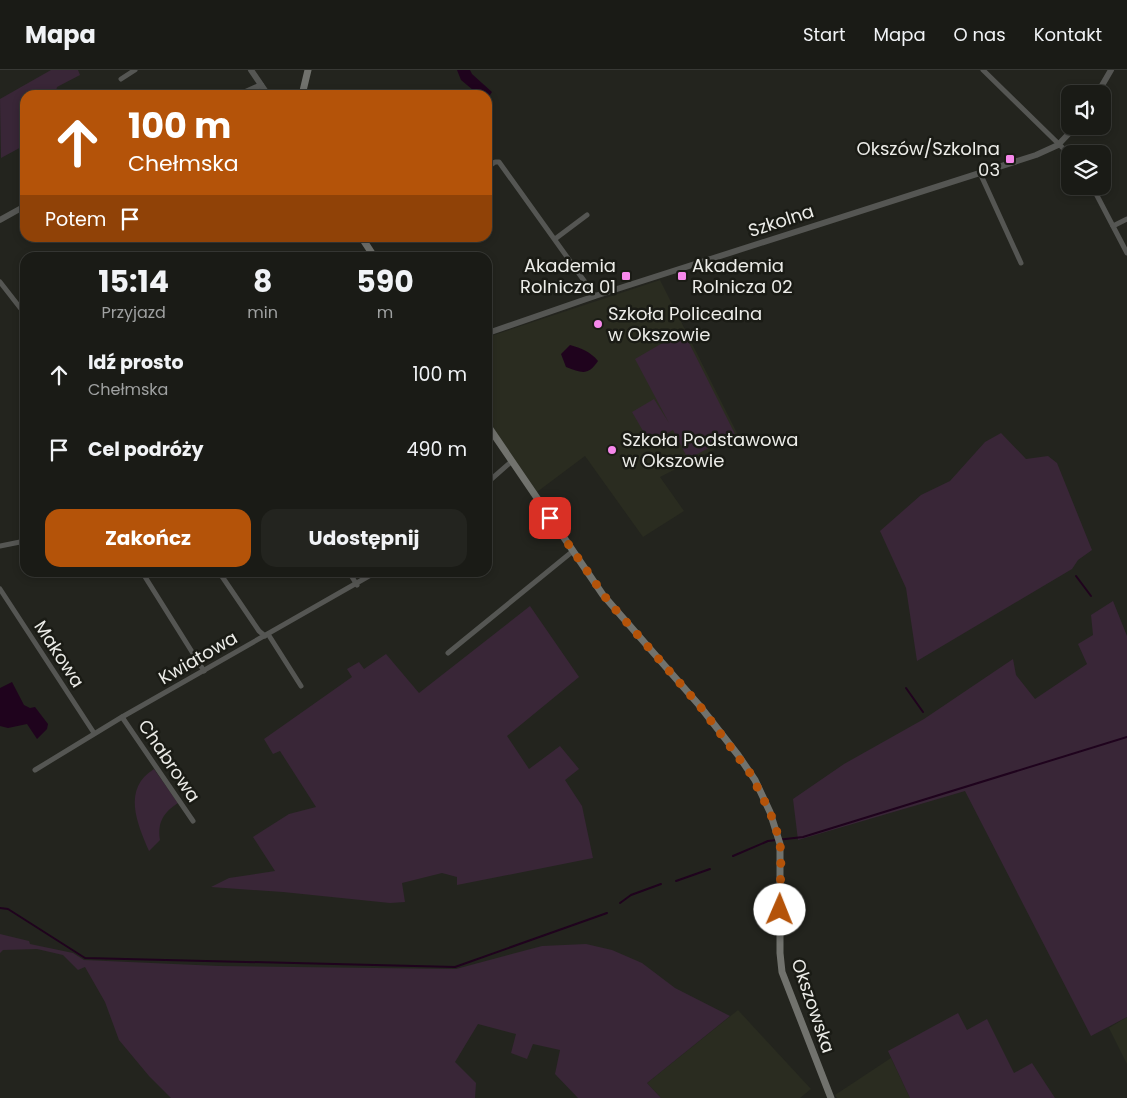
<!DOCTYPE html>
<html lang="pl">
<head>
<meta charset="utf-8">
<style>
  :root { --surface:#1a1b16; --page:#23241f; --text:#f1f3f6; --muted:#9fa1a1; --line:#383935; --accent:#b45309 }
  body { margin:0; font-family:Poppins,sans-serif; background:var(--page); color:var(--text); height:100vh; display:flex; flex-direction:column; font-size:19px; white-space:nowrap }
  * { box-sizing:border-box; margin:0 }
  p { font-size:16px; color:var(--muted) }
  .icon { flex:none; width:28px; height:28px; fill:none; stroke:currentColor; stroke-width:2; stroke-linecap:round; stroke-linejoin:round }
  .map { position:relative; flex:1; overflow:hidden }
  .side { position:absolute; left:20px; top:182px; width:472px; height:325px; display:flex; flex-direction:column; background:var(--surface); border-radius:15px; box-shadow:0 2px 8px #0003,0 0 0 1px var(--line) }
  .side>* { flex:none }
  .banner { position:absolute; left:20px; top:20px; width:472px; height:152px; border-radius:15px; box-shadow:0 2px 8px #0003,0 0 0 1px var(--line); background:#b45309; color:#fff; overflow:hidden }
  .tools { position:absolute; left:1061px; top:15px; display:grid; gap:10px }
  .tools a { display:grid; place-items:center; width:50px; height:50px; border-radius:10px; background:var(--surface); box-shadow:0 2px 8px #0003,0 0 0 1px var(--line); font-size:25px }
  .pin { position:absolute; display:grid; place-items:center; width:42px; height:42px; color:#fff; margin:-21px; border-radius:10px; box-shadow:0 2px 8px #0006 }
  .me { position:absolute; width:55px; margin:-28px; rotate:1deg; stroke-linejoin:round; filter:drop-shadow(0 0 4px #0008) }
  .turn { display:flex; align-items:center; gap:18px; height:105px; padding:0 25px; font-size:22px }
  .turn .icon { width:65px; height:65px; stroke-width:2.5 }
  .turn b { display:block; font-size:35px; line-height:42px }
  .then { display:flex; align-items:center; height:48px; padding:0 25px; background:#0003; gap:10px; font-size:19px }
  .eta { display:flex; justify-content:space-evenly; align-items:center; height:85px; text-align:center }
  .eta b { font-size:30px; font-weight:700; line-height:35px }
  .cta { display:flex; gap:10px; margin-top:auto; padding:10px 25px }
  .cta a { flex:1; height:58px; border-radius:15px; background:var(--accent); color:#fff; font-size:20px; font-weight:700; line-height:58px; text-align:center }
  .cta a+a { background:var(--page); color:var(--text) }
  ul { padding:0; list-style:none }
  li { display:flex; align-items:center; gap:15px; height:75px; padding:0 25px }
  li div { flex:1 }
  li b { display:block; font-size:19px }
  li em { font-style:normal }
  header { display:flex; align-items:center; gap:30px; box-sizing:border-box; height:70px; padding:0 25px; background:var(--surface); border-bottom:1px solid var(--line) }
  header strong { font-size:24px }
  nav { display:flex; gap:28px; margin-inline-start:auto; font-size:18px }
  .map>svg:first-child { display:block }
  .built { fill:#2a2c20 }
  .green { fill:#392637 }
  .water { fill:#1f031d }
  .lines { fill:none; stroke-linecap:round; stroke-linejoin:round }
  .stream { stroke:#1f031d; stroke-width:2 }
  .minor { stroke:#555653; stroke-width:5 }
  .tertiary { stroke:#555653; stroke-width:6 }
  .secondary { stroke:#71726d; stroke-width:7 }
  .route { stroke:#b45309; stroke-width:9; stroke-dasharray:0 16.2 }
  .poi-dot { fill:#f788eb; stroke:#1a1b15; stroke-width:2 }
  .labels { text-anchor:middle; stroke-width:5; stroke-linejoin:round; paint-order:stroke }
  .poi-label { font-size:18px; fill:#ecece8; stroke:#1a1b15; text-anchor:start }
  .street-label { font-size:18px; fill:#ecece8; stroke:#1a1b15 }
</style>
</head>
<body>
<header>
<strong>Mapa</strong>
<nav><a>Start</a><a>Mapa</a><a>O nas</a><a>Kontakt</a></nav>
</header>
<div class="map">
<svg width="1127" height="1028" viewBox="0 0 1127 1028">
  <rect width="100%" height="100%" fill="#23241e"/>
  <!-- built -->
  <g class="built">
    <path d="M660,210l79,157 -79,40 24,34 -41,26 -58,-81 -48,36 -49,-71v-84z"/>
    <path d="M738,940l73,79 -11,9h-139l-14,-15z"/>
    <path d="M1127,947v47l-18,-36z"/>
    <path d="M891,988l19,40h-73l-2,-3z"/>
  </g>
  <!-- green -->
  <g class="green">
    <path d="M51,0h27l2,5 -23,12 -2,8h-30v50l-24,13 -1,-59z"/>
    <path d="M683,261l52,103 -47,25 -15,-29 -23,13 -18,-31 22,-13 15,24 -34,-64z"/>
    <path d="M1001,363l25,26 22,-3 9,7 35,87 -14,10 -6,9 -155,92 -11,-73 -26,-57 41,-36 29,-14 35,-39z"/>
    <path d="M1113,531l14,35v381l-36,19 -126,-245 -167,49 -5,-41 51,-35 80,-45 89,-60 3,16 19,24 52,-35 -9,-20 15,-9 -2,-20z"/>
    <path d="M530,536l49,71 -72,59 22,33 31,-23 19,23 -14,11 17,26 11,52 -136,27v-8l-15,-4 -40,10 3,19 -15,1 -107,-11 -72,-5 18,-9 46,-7 -22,-34 36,-23 27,-7 -36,-56 -7,3 -9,-15 88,-62 -5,-8 12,-7 5,7 22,-15 33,39z"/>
    <path d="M154,699l24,34c-14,9 -21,19 -18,37l-11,11c-12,-28 -27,-62 5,-82z"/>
    <path d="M0,864l29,7 1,3 43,9 11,7 135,6 237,3 86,-23 44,-2 26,6 30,13 33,25 55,28 -83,67 14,15h-83l-23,-24 5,-24 -27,-6 -6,15 -16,-6 5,-19 -38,-10 -23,38 21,21 -1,15h-304l-22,-22 -30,-36 -14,-38 -20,-35 -7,3 -15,-15 -26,-6 -34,1 -3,3z"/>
    <path d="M958,943l9,17 20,-11 27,54 18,-10 23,35h-145l-22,-47z"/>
  </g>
  <!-- water -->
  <g class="water">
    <path d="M457,0h13l2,4 20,18 -4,6v-3h-9l-18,-15z"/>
    <path d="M570,275c11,3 21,7 28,16 -10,15 -16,12 -32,6l-5,-13z"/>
    <path d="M12,612l12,23 6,3 5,-1 13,17 -1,5 -10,10 -10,-15 -19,4 -8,-2v-38z"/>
  </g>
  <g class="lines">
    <!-- stream -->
    <g class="stream">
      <path d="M1076,506l15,20"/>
      <path d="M906,618l17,24"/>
      <path d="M733,786l35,-15 35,-4 324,-100"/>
      <path d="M676,811l34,-12"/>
      <path d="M620,833l11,-8 30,-11"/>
      <path d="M0,838l8,1 77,49 370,9 152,-54"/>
    </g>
    <!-- minor -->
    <g class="minor">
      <path d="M983,0l87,85"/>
      <path d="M121,9l14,-9"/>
      <path d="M488,97l7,-5h4l96,134"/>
      <path d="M980,103l41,90"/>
      <path d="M1092,116l35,67"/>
      <path d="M1113,156l14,-7"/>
      <path d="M555,169l32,-24"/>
      <path d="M0,212l25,32"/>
      <path d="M488,412l24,-21"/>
      <path d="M0,476l25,-5"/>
      <path d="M142,502l62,99"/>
      <path d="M219,502l40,59 6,5"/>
      <path d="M349,502l8,13"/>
      <path d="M0,519l94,144"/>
      <path d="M268,564l33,52"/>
      <path d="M448,583l125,-102"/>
      <path d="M122,647l71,104"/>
      <path d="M35,700l87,-53 254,-145"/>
    </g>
    <!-- tertiary -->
    <g class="tertiary">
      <path d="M251,0l17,25"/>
      <path d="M1097,24l14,-24"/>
      <path d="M239,25l22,-10"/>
      <path d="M0,150l25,-14"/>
      <path d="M488,263l107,-37 441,-141 22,-10 18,-19"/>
    </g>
    <!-- secondary -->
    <g class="secondary">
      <path d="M302,25l6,-25"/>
      <path d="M362,168l13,20"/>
      <path d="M488,356l115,169 96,110 39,50 17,25 15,32 10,32v109l2,19 49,126"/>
    </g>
  </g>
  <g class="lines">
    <!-- route -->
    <path class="route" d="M550,448l58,83 91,104 51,68 20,39 9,26 2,14 -1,58"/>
  </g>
  <!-- markers -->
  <g class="poi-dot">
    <rect x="1005" y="84" width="10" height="10" rx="2.5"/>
    <rect x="621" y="201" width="10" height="10" rx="2.5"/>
    <rect x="677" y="201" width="10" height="10" rx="2.5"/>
    <circle cx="598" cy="254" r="5"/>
    <circle cx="612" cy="380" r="5"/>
  </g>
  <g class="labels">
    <!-- poi labels -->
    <g class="poi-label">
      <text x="1000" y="85" text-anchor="end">Okszów/Szkolna<tspan x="1000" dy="21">03</tspan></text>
      <text x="616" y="202" text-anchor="end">Akademia<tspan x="616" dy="21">Rolnicza 01</tspan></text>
      <text x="692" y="202">Akademia<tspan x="692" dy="21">Rolnicza 02</tspan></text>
      <text x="608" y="250">Szkoła Policealna<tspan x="608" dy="21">w Okszowie</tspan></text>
      <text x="622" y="376">Szkoła Podstawowa<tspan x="622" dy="21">w Okszowie</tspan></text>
    </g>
    <!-- street labels -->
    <g class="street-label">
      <text transform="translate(781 151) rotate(-18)" y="6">Szkolna</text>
      <text transform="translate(59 584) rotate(57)" y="6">Makowa</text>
      <text transform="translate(198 588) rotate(-30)" y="6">Kwiatowa</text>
      <text transform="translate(169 691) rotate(56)" y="6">Chabrowa</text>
      <text transform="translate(813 936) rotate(71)" y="6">Okszowska</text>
    </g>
  </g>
</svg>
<div class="tools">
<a><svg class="icon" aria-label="sound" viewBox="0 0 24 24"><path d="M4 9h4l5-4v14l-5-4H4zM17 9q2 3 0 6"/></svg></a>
<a><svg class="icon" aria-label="layers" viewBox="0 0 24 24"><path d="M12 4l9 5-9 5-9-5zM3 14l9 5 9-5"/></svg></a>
</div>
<div class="pin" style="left:550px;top:448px;background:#d93025"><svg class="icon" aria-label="arrive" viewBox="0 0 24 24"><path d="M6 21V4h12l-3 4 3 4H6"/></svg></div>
<svg class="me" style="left:780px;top:840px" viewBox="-20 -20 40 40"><circle r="19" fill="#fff"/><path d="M0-13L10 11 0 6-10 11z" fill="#b45309"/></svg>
<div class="banner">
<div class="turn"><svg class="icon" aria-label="ahead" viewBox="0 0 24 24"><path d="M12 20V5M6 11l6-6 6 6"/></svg><div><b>100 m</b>Chełmska</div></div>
<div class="then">Potem<svg class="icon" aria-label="arrive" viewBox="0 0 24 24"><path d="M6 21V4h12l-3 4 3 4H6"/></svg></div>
</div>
<section class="side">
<div class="eta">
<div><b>15:14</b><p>Przyjazd</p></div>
<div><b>8</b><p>min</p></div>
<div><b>590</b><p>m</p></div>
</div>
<ul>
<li><svg class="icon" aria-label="ahead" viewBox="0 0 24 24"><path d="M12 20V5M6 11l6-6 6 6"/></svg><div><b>Idź prosto</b><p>Chełmska</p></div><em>100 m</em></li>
<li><svg class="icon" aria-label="arrive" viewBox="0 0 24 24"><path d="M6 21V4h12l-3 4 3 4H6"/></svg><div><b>Cel podróży</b></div><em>490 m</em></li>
</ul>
<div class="cta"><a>Zakończ</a><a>Udostępnij</a></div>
</section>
</div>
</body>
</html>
